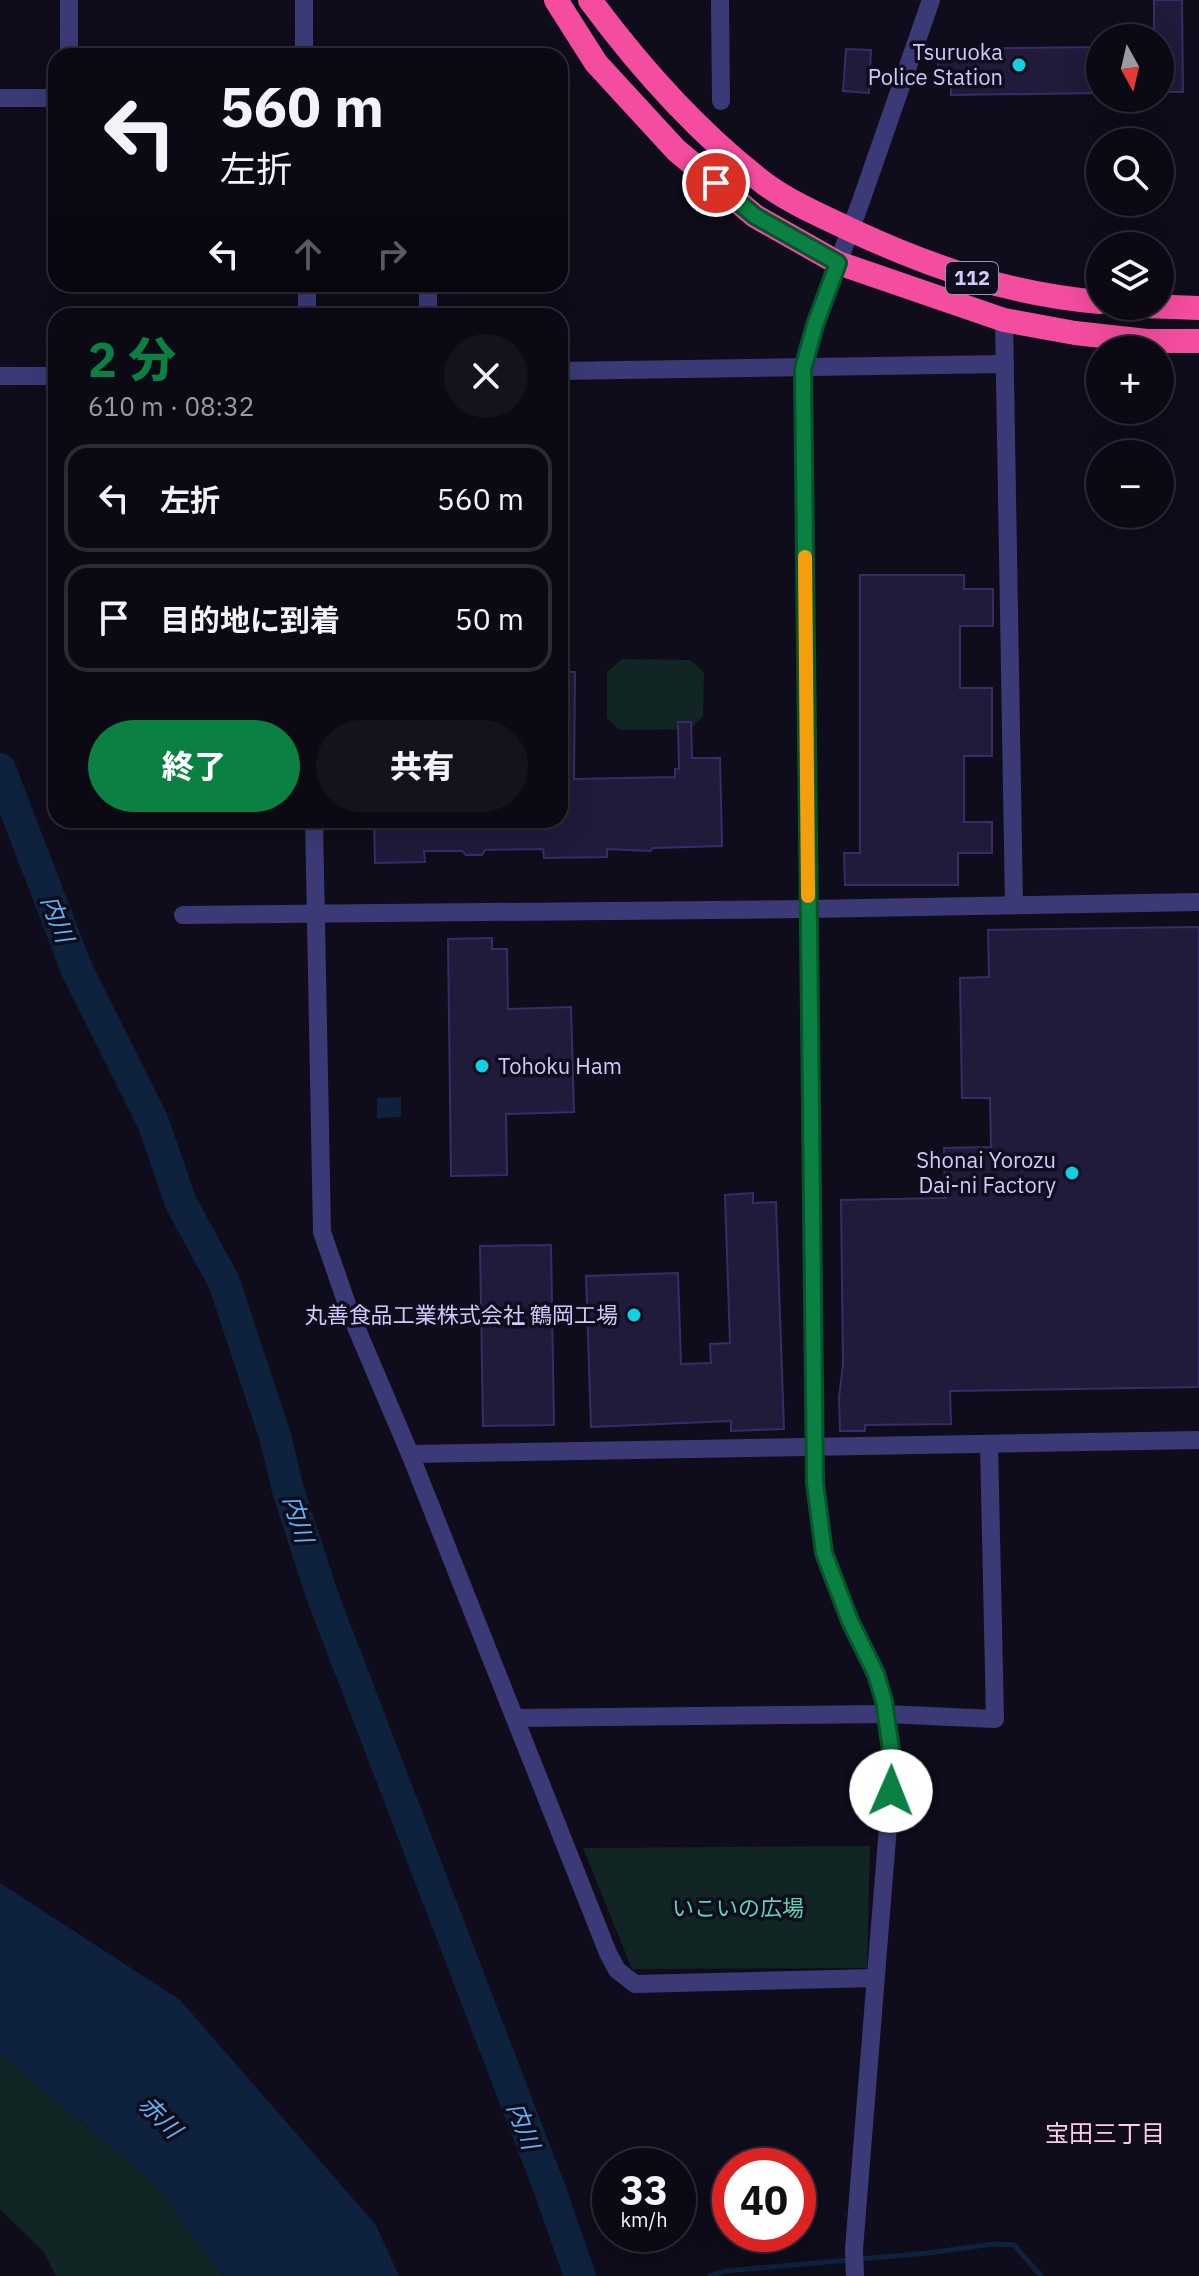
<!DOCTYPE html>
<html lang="ja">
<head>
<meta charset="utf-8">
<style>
  :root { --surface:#0b0914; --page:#14121d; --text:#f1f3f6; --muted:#9a9aa0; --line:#2b2a34; --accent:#0b8043 }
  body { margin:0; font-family:"IBM Plex Sans","Noto Sans JP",sans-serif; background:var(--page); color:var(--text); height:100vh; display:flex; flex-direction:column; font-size:30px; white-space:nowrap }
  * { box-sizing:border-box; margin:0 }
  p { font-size:26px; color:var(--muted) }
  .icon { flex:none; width:44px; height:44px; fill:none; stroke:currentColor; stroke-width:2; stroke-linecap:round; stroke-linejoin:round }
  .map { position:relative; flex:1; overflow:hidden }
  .details { position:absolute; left:48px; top:308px; width:520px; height:520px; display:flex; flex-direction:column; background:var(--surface); border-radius:24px; box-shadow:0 8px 32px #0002,0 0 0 2px var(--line) }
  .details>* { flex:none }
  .guide { position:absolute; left:48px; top:48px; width:520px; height:244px; border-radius:24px; box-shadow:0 8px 32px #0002,0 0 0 2px var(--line); background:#0b0914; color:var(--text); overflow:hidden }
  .needle { width:52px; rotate:172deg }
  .controls { position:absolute; left:1086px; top:24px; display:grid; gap:16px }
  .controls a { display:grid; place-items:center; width:88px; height:88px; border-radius:50%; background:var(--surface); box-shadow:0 8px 32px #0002,0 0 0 2px var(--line); font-size:40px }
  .speed { position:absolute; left:592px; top:2148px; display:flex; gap:16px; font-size:40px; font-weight:700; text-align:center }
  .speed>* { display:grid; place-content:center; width:104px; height:104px; border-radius:50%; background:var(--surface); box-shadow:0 8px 32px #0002,0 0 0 2px var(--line); line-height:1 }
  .speed small { font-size:20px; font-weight:400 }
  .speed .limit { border:12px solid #d22; background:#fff; color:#111 }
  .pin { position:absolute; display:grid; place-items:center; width:68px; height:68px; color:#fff; margin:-34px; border:4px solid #fff; border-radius:50%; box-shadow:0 2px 8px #0007 }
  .me { position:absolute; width:88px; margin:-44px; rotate:1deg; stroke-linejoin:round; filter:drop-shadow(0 0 6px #0008) }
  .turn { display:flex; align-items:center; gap:28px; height:168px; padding:0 40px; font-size:36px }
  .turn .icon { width:104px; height:104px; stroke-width:2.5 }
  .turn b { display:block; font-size:56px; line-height:68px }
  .lanes { display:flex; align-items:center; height:76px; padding:0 40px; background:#0003; justify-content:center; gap:40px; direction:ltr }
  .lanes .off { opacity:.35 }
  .round { display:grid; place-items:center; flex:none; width:84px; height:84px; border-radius:42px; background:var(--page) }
  .headline { display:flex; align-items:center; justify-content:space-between; height:136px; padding:0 40px }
  h1 { font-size:48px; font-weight:800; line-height:60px; color:var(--accent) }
  .primary-button { display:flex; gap:16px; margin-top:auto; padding:16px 40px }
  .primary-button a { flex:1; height:92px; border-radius:48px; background:var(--accent); color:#fff; font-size:32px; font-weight:800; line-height:92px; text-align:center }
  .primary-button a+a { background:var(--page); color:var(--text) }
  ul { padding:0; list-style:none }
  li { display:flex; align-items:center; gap:24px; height:108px; margin:0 16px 12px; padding:0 24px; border:4px solid var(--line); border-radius:24px }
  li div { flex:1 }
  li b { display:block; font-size:30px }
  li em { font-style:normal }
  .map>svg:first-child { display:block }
  .green { fill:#102524 }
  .water { fill:#0e213d }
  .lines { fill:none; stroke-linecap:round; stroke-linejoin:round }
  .stream { stroke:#0e213d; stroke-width:5 }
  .river { stroke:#0e213d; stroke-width:32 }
  .building { fill:#201a3b; stroke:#372d66; stroke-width:2 }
  .minor { stroke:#3b3a77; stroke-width:18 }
  .highway { stroke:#f44d9f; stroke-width:24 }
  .route-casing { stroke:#07532c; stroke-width:20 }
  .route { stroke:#0b8043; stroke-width:14 }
  .slow { stroke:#f59e0b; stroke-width:14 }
  .poi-dot { fill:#0ed1e3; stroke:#0f0c1b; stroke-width:3 }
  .labels { text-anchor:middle; stroke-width:7; stroke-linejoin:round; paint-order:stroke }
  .shield { fill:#0f0c1b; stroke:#9591b8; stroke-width:2 }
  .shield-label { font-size:20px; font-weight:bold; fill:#cfcafc }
  .poi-label { font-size:22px; fill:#cfcafc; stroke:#0f0c1b; text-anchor:end }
  .park-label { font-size:22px; fill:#5cd6b5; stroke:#0f0c1b }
  .water-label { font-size:24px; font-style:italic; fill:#5fb2f5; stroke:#0f0c1b }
  .neighbourhood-label { font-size:24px; fill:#fccceb; stroke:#0f0c1b }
</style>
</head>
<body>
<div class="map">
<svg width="1199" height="2276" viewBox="0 0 1199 2276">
  <rect width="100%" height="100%" fill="#0f0c1b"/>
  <!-- green -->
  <g class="green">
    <path d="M622,659l68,1 14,12 -1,44 -12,13 -71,1 -13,-12v-46z"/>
    <path d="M870,1846l-3,122 -235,1 -49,-121z"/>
    <path d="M0,2054l153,128 70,94h-167l-13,-25 -43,-42z"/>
  </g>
  <!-- water -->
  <g class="water">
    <path d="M401,1097v20l-24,1v-20z"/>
    <path d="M0,1883l180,117 196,225 23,51h-176l-70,-94 -153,-128z"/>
  </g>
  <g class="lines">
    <!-- stream -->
    <path class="stream" d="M710,2276l16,-5 202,-18 65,-9 21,1 27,31"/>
    <!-- river -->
    <path class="river" d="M0,769l77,201 76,152 28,81 43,79 51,154 13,54 34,105 228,595 30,86"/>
  </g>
  <!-- building -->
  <g class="building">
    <path d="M1154,0h28l1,92h-23v-54h-6z"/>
    <path d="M1100,47v46l-149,2v-15h-13v-31z"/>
    <path d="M846,49l25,1 -2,43 -26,-2z"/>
    <path d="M860,575h104v14h29v37h-33v62h32v68h-28v66h28v31h-34v32h-113l-1,-32h16z"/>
    <path d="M560,672h15l-1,107 101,-2v-8h4l-1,-47h13l1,36h28l2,88 -69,2 -3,3 -43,-2v8l-63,1 -1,-9 -58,1 -3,5h-16l-4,-4h-38l1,11 -50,1 -1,-43h186z"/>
    <path d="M1199,927v460l-249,4 1,33 -86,1v6h-25l-1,-33 4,-34 -2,-164 104,-2 -1,-50 47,-1 -1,-49h-28l-2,-120 29,-1 -1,-47z"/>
    <path d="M492,938v11h15l1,60 63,-2 3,105 -68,2 1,61 -56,1 -3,-237z"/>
    <path d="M753,1193v10l23,-1 8,227 -53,2v-10l-140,6 -5,-151 92,-3 3,91 30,-1 -1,-19 20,-1 -5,-148z"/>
    <path d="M551,1245l3,180 -71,1 -3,-180z"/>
  </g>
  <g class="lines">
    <!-- minor -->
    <g class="minor">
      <path d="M69,0v56"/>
      <path d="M304,0v56"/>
      <path d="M720,0l1,101"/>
      <path d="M0,98h56"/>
      <path d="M307,284v32"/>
      <path d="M428,284v32"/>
      <path d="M1004,320l10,585"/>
      <path d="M560,371l445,-7"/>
      <path d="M0,376h56"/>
      <path d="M314,820l8,412 28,81 60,141 198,499 9,17 18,14 240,-6"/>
      <path d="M183,915l625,-6 391,-7"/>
      <path d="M410,1454l789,-14"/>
      <path d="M515,1718l371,-4 109,5 -6,-275"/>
      <path d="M855,2276l-1,-27 39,-485 -9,-63 -8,-27 -26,-53 -26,-68 -9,-70 -12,-1114 12,-44 46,-124 70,-201"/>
    </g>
    <!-- highway -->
    <g class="highway">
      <path d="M556,0l40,63 80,87 79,66 83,47 166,57 71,13 72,8h52"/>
      <path d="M590,0c51,69 107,132 175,184 26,19 57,32 86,46 82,38 158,64 249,72"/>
      <path d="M1144,306l55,2"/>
    </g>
  </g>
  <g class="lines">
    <defs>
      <path id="route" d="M716,183l39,33 83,47 -23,62 -12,44 12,1114 9,70 26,68 26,53 8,27 9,63 -2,27"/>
    </defs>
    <!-- route casing -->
    <use href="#route" class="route-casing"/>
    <!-- route -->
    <use href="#route" class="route"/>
    <!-- slow -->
    <path class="slow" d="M805,557l3,339"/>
  </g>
  <!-- markers -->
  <g class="poi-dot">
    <circle cx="1019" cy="65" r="8"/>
    <circle cx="482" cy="1066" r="8"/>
    <circle cx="1072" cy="1173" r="8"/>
    <circle cx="634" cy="1315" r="8"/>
  </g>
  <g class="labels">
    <!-- shield labels -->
    <rect class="shield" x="946" y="262" width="52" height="32" rx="6"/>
    <g class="shield-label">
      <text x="972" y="285">112</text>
    </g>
    <!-- poi labels -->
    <g class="poi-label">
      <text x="1003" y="60">Tsuruoka<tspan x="1003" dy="25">Police Station</tspan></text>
      <text x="498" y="1074" text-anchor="start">Tohoku Ham</text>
      <text x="1056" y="1168">Shonai Yorozu<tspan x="1056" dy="25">Dai-ni Factory</tspan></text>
      <text x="618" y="1323">丸善食品工業株式会社 鶴岡工場</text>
    </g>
    <!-- park labels -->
    <g class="park-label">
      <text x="738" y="1916">いこいの広場</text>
    </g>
    <!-- water labels -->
    <g class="water-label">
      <text transform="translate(57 919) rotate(69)" y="8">内川</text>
      <text transform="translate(298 1519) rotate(73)" y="8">内川</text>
      <text transform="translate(160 2117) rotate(45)" y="8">赤川</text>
      <text transform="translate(523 2126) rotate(69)" y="8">内川</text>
    </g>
    <!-- neighbourhood labels -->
    <g class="neighbourhood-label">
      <text x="1105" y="2142">宝田三丁目</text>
    </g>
  </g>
</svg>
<div class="controls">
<a><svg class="needle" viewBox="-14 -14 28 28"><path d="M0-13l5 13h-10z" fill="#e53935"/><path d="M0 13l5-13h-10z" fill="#9a9aa0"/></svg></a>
<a><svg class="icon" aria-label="search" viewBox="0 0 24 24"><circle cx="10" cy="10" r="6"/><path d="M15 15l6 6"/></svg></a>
<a><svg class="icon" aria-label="layers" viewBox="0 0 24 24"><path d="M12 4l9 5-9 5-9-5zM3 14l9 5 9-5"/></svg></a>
<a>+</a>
<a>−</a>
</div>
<div class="speed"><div>33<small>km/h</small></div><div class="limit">40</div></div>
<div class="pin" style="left:716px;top:183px;background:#d93025"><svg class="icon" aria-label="arrive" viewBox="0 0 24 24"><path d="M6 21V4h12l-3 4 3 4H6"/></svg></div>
<svg class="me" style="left:891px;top:1791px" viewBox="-20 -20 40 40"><circle r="19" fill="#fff"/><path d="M0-13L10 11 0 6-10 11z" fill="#0b8043"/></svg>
<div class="guide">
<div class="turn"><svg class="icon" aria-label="left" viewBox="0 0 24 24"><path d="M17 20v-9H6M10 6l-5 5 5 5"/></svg><div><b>560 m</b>左折</div></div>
<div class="lanes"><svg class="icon" aria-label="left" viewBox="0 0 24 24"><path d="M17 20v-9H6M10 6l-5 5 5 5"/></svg><svg class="icon off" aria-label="ahead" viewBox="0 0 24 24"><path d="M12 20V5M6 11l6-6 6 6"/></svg><svg class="icon off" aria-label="right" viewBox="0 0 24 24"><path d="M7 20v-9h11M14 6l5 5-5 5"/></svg></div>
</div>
<section class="details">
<div class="headline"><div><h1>2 分</h1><p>610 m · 08:32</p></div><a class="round"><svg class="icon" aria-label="close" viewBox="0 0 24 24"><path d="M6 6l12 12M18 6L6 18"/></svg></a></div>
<ul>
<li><svg class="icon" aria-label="left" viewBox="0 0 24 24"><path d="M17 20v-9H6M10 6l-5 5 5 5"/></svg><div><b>左折</b></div><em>560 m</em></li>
<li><svg class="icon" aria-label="arrive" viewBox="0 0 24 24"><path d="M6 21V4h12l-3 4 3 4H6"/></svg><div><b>目的地に到着</b></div><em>50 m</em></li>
</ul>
<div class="primary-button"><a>終了</a><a>共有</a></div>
</section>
</div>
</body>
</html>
